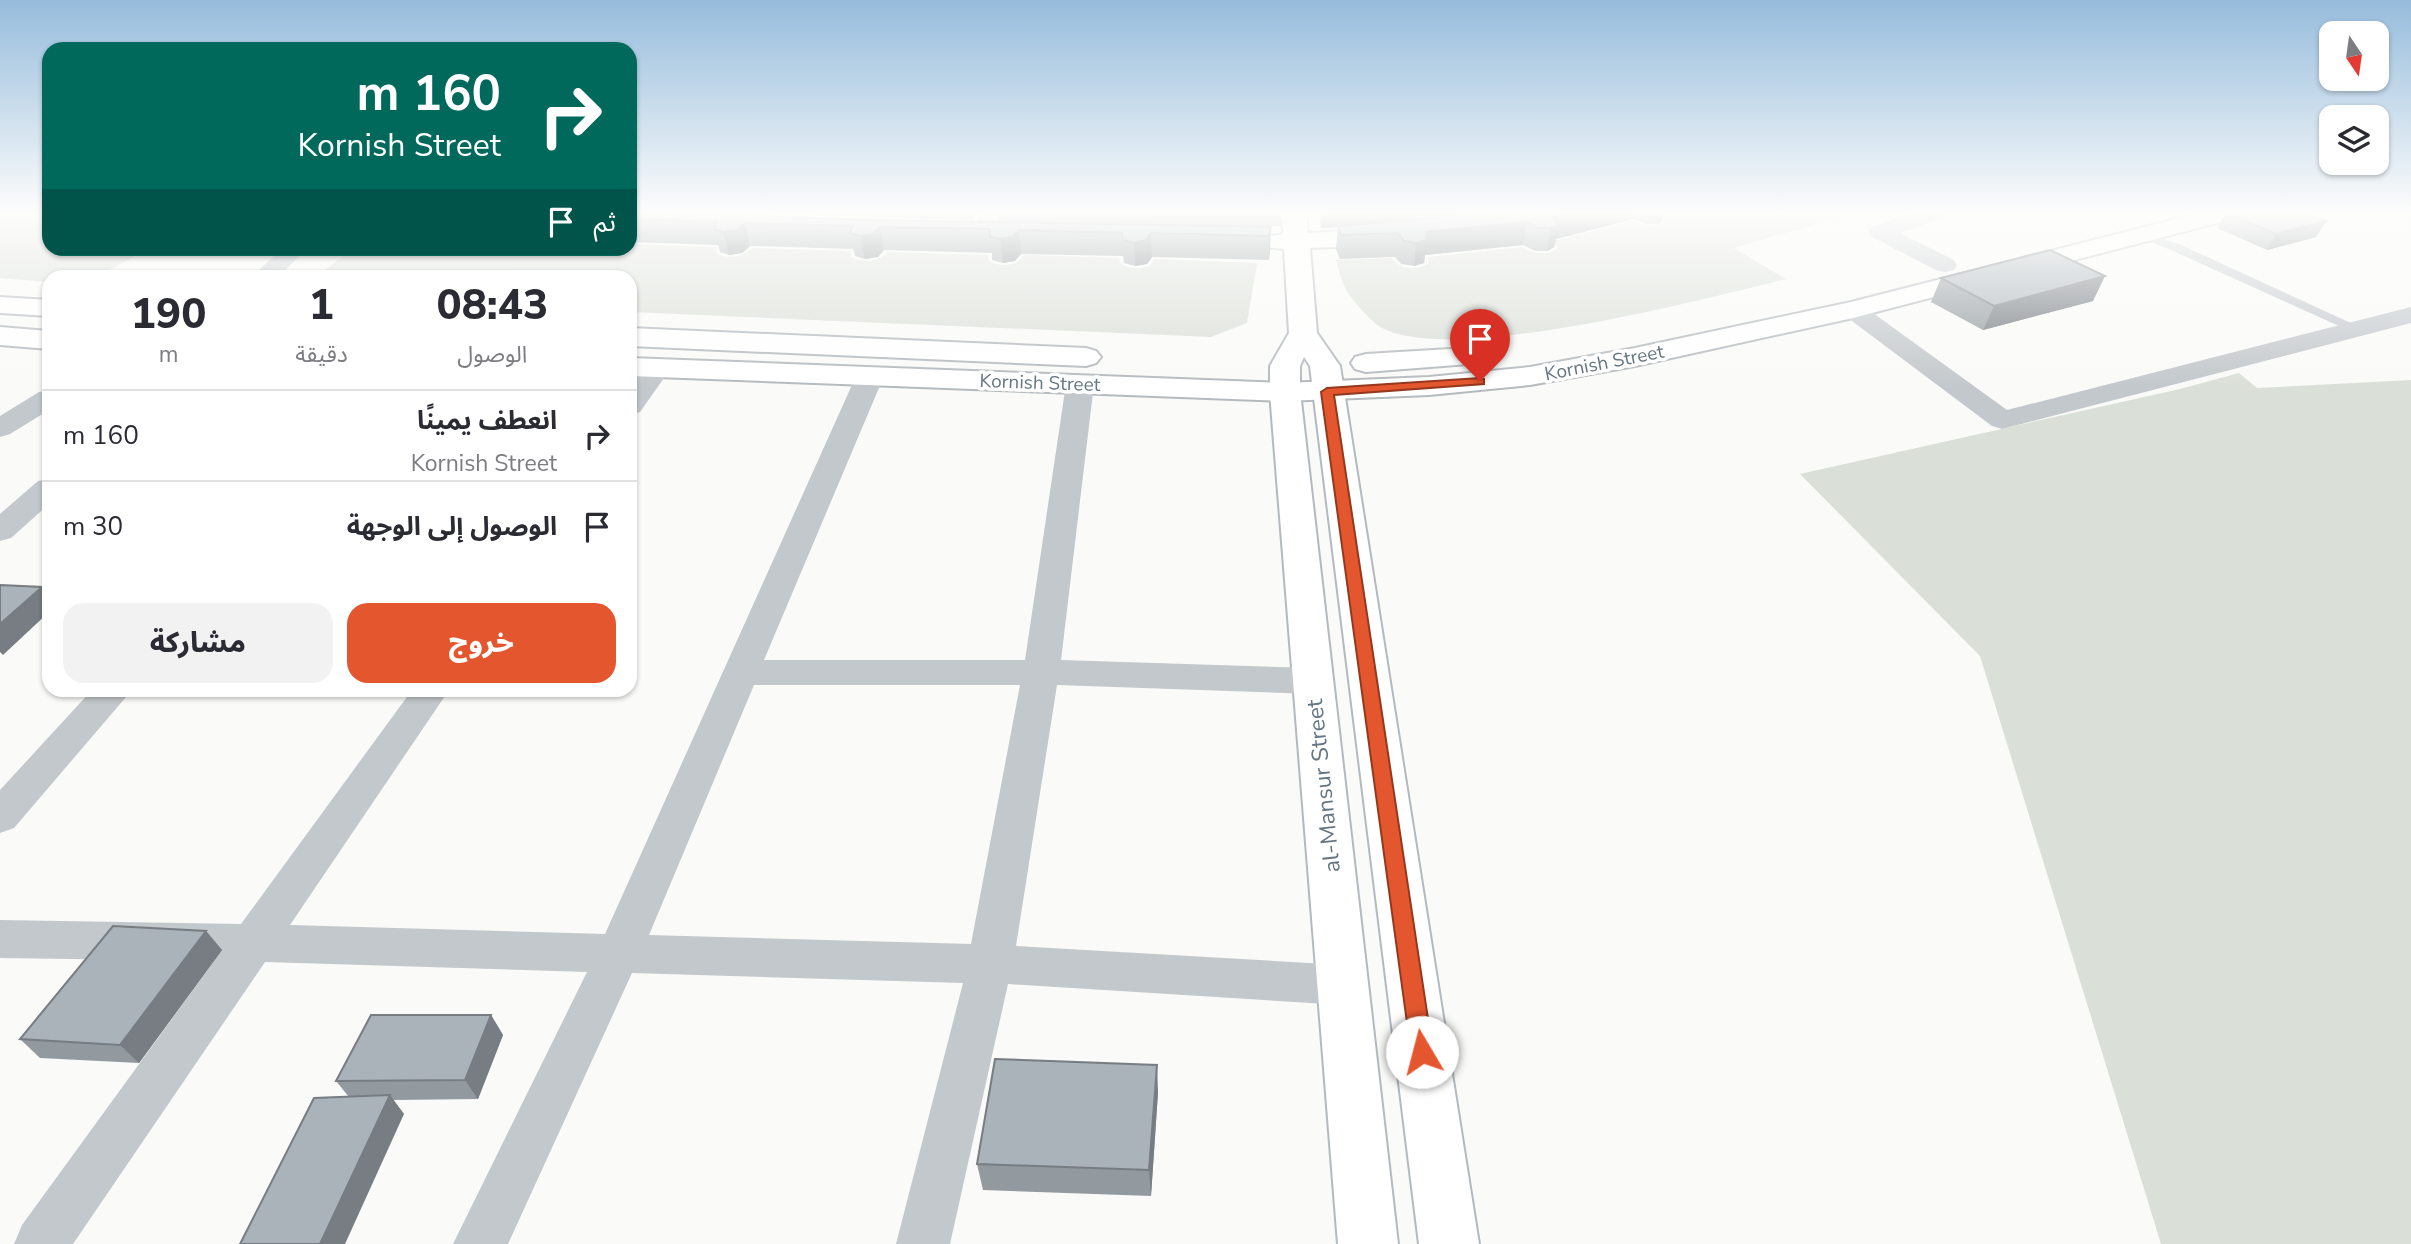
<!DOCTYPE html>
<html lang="ar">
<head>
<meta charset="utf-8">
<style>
  :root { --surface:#fff; --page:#f2f2f3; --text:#2b2b33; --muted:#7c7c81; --line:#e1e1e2; --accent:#e4572e }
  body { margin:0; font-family:"Nunito Sans","Noto Sans Arabic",sans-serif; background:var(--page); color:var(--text); direction:rtl; height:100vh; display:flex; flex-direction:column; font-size:26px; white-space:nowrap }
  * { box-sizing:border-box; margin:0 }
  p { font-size:23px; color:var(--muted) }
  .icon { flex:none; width:38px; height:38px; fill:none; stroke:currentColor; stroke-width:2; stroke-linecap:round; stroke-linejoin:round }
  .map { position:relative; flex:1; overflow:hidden; direction:ltr }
  .sheet { position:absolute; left:42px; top:270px; width:595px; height:427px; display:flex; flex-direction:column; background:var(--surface); border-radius:21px; box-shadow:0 2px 5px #0004; direction:rtl }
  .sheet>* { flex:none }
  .top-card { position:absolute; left:42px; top:42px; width:595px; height:214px; border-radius:21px; box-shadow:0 2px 5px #0004; direction:rtl; background:#00695c; color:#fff; overflow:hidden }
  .needle { width:46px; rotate:167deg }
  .tools { position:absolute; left:2319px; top:21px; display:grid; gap:14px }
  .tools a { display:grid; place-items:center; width:70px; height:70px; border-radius:14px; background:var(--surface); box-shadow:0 2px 5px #0004; font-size:35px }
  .pin { position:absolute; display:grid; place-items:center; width:60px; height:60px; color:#fff; margin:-72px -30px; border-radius:50% 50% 50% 0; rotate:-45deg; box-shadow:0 0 7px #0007 }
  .pin .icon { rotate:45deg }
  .me { position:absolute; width:77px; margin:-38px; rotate:352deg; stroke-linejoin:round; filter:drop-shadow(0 0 5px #0008) }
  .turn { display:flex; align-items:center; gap:24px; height:147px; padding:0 21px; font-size:32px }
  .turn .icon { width:91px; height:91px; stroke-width:2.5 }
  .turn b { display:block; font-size:49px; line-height:60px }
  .then { display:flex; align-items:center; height:66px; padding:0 21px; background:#0003; gap:14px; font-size:26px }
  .eta { display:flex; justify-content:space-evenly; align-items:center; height:119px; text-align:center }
  .eta b { font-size:42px; font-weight:800; line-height:49px }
  .action { display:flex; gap:14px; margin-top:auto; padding:14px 21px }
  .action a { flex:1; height:80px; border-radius:21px; background:var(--accent); color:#fff; font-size:28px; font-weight:800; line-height:80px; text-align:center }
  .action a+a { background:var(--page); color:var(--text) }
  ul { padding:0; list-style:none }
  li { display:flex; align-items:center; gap:21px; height:91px; padding:0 21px; border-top:2px solid var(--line) }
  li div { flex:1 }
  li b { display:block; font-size:26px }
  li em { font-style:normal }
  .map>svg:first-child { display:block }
  .green { fill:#dadfd7 }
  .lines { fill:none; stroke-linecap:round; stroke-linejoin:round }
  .secondary-casing { stroke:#b3babf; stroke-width:4 }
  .primary-casing { stroke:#b5babe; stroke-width:4 }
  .lane { fill:#c3c8cc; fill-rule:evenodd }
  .street { fill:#c3c8cc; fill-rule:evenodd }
  .secondary { fill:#fff; fill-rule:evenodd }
  .primary { fill:#fff; fill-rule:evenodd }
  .wall { fill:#929a9f }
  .shaded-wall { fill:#777d82 }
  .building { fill:#aab3b9; stroke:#777d82; stroke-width:2 }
  .route { fill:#e4572e; stroke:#94391e; stroke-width:2 }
  .labels { text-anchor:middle; stroke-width:7; stroke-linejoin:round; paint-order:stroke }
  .far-street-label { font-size:19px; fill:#657683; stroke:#fff }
  .street-label { font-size:23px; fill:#657683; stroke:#fff }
</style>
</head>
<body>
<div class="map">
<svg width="2411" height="1244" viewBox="0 0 2411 1244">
  <rect width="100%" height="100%" fill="#fafaf8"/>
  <!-- green -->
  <g class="green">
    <path d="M0,213h49v35l99,1 -50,27h-49v6l-49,-4z"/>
    <path d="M1660,213h194l-120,35 52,31c-78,19 -342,89 -407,47 -10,-7 -26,-25 -32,-35 -6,-9 -8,-21 -11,-31l56,-2c7,12 24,12 36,6v-7l94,-10c10,7 26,10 36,1l-5,-7 80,-20 13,5 15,-1 6,-5 -9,-6z"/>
    <path d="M630,244l87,3 -1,6c12,7 27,4 37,-5l98,3v6c12,6 28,5 36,-5l101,3 1,6c11,6 28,6 35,-6l95,3 2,6c11,6 28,7 34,-5l102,4 -10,60 -36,14 -581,-25v-36h-312l34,-27 231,-1 12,6 35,-6z"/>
    <path d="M2239,373l18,15 154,-8v864h-250l-181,-588 -180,-182 380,-85z"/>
  </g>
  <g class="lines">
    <defs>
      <path id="secondary" d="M1282,213h24l2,20 81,-4 9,3 4,5 -4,5 -9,3 -79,3 7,85 23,33 139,878h-60l-109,-878 -6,-9 -4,9v26l98,852h-60l-68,-852v-26l19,-33 -5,-84 -19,-2 -4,-5 4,-5 18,-3z"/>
      <g id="primary">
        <path d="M2199,213h40l-3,5 -383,100 -218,48 -105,19 -101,10 -144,6 -655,-25v-18l655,25 144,-6 101,-10 105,-19 216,-46z"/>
        <path d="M0,297l49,3v16l-49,-3z"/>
        <path d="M0,327l49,4v18l-49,-4z"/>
        <path d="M630,328l456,20 10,3 5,6 -5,6 -10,3 -456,-20z"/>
        <path d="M1484,347l10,3 5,6 -5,6 -128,10 -11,-3 -4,-6 4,-6 11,-3z"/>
      </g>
    </defs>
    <!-- secondary casing -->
    <use href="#secondary" class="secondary-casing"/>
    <!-- primary casing -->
    <use href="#primary" class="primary-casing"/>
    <!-- lane -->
    <path class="lane" d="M2142,232l37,12 185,85 -7,4 -5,-1 -181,-82 -33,-13v-4z"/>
    <!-- street -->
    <g class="street">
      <path d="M980,213h22l-10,30h-16l-4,-5z"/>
      <path d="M1913,213h32l-3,5 -42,15 54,27 3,5 -3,5 -9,2 -9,-2 -64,-33 -4,-5 4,-5z"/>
      <path d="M282,248h26l-29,28h-26z"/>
      <path d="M1853,302l9,3 145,105 404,-103v16l-409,106 -10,-3 -148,-111 -4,-5 4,-5z"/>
      <path d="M657,360l10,2 4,6 -31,44 -10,3v-29l17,-24z"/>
      <path d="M870,368l10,2 4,6 -120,284h261l41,-276 4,-6 10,-2 10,2 4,6 -33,276 252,8 13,4 5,9 -5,9 -13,4 -256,-9 -41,261 327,19 16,6 7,14 -7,14 -16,6 -335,-21 -58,260h-54l67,-261 -331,-10 -124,271h-55l134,-272 -322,-10 -192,282h-59l8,-19 192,-264 -214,-3v-38l241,4 171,-234h37l-159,235 315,9 251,-558 4,-6zM754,685h266l-49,259 -322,-9z"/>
      <path d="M49,390v20l-39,24 -10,3v-21l39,-24z"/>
      <path d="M49,479v25l-38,34 -11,3v-27l38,-33z"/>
      <path d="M92,690h40l-118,138 -14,5v-43z"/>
    </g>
    <!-- secondary -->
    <use href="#secondary" class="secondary"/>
    <!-- primary -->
    <use href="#primary" class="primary"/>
  </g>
  <!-- wall -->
  <g class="wall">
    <path d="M630,213l243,7 125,2 -1,-9h285l-1,13h-38l28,1 -2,33 -117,-3 -5,7 -12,2 -11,-3 -1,-7 -102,-2 -6,7 -12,2 -11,-3v-7l-108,-3 -6,7 -13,2 -10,-3 -2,-7 -103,-3 -8,7 -13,2 -9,-3 -2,-7 -88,-3z"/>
    <path d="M745,213h230l-3,7z"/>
    <path d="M1319,213h166l-84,8 103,-8h160l-1,6 -4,5h-12l-14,-5 -77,20 -2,8 -7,4h-12l-12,-6 -98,10 -1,8 -10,3 -13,-2 -6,-7 -55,2 -4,-10 2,-22 -17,1z"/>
    <path d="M2226,213l100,8 -10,16 -49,13 -50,-22z"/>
    <path d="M1941,278l152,23 -110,29 -52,-28z"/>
    <path d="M206,931l16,19 -83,113 -99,-5 -20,-19z"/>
    <path d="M491,1015l12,20 -25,64 -85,1 11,14 -55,-17 -13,-16z"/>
    <path d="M1158,1092l-7,104 -168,-6 -6,-26z"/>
  </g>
  <!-- shaded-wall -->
  <g class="shaded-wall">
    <path d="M971,213h4l-3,7z"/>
    <path d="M1322,213h163l-164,15z"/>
    <path d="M1571,213h64l-2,6 -77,20 -2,8 -7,4 5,-34z"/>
    <path d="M1661,213h3l-1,6 -4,5z"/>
    <path d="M2326,221l-10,16 -49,13 9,-16z"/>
    <path d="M1527,222l-4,23 -98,10 -1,8 -10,3 2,-23 10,-11z"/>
    <path d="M745,223l5,23 -8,7 -13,2 -6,-23z"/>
    <path d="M880,227l4,23 -6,7 -13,2 -5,-23z"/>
    <path d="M1271,227l-1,23 -1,10v-24z"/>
    <path d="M1019,230l2,24 -6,7 -12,2 -3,-24z"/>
    <path d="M1151,233l1,24 -5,7 -12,2 -1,-23z"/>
    <path d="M595,248h16l-15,4z"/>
    <path d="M2105,276l-12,25 -110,29 11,-24z"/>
    <path d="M42,587l7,9v16l-46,43 -3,-3v-28z"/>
    <path d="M206,931l16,19 -83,113 -19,-18z"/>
    <path d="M491,1015l12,20 -25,64 -13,-19z"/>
    <path d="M1157,1065l1,27 -7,104 -2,-26z"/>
    <path d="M390,1095l14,19 -59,130h-25z"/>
  </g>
  <!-- building -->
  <g class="building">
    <path d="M630,213h42l201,7 398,7 -2,9 -118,-3 -5,7 -12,3 -11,-3 -1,-7 -103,-3 -6,7 -13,2 -10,-2v-8l-110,-2 -7,7 -13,2 -10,-3 2,-7 -107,-3 -8,7 -14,2 -9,-3 3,-7 -87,-3z"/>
    <path d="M1504,213h67l-19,4 6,7 -7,4h-12l-12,-6 -101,10 1,8 -11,3 -12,-2 -6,-8 -57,2 -3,-9z"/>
    <path d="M2226,213h78l22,8 -50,13z"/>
    <path d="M2050,250l55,26 -111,30 -53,-28z"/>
    <path d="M0,585l42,2 -42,37z"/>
    <path d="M113,926l93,5 -86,114 -100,-6z"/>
    <path d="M371,1015h120l-26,65 -129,1z"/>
    <path d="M995,1059l162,6 -8,105 -172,-6z"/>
    <path d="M390,1095l-70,149h-80l74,-146z"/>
  </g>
  <!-- sky -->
  <linearGradient id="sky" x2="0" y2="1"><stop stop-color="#96bcdc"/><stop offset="0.55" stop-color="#fdfdfc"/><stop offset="1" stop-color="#fdfdfc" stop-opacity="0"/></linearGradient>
  <rect width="2411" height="387" fill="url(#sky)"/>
  <!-- route -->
  <path class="route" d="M1480,378l4,1v5l-150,11 99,657 -3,7 -8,2 -8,-2 -3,-7 -90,-660 6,-4z"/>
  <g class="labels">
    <!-- far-street labels -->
    <g class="far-street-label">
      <text transform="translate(1604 362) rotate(-11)" y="7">Kornish Street</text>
      <text transform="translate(1040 382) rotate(2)" y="7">Kornish Street</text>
    </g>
    <!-- street labels -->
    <g class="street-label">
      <text transform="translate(1323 786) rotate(-96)" y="8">al-Mansur Street</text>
    </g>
  </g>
</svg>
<div class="tools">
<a><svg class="needle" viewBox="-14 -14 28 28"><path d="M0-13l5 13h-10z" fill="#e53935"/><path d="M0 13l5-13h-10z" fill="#7c7c81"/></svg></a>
<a><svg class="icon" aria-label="layers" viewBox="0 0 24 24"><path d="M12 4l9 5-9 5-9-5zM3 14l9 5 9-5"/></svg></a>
</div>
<div class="pin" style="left:1480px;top:381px;background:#d93025"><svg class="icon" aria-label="arrive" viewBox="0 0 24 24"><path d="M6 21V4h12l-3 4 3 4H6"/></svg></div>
<svg class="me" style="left:1422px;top:1052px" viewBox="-20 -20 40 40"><circle r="19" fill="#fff"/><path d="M0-13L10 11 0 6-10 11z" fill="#e4572e"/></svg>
<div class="top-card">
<div class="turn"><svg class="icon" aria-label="right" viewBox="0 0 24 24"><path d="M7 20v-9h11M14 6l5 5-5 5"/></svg><div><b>160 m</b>Kornish Street</div></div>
<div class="then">ثم<svg class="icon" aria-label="arrive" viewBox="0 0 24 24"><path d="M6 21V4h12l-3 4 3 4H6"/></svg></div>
</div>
<section class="sheet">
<div class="eta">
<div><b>08:43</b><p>الوصول</p></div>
<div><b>1</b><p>دقيقة</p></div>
<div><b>190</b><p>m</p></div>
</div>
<ul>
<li><svg class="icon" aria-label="right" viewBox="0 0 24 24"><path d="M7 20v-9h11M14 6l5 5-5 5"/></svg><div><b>انعطف يمينًا</b><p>Kornish Street</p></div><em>160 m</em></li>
<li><svg class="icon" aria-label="arrive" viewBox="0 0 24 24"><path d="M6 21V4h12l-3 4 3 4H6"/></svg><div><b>الوصول إلى الوجهة</b></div><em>30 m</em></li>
</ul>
<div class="action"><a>خروج</a><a>مشاركة</a></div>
</section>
</div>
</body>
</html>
